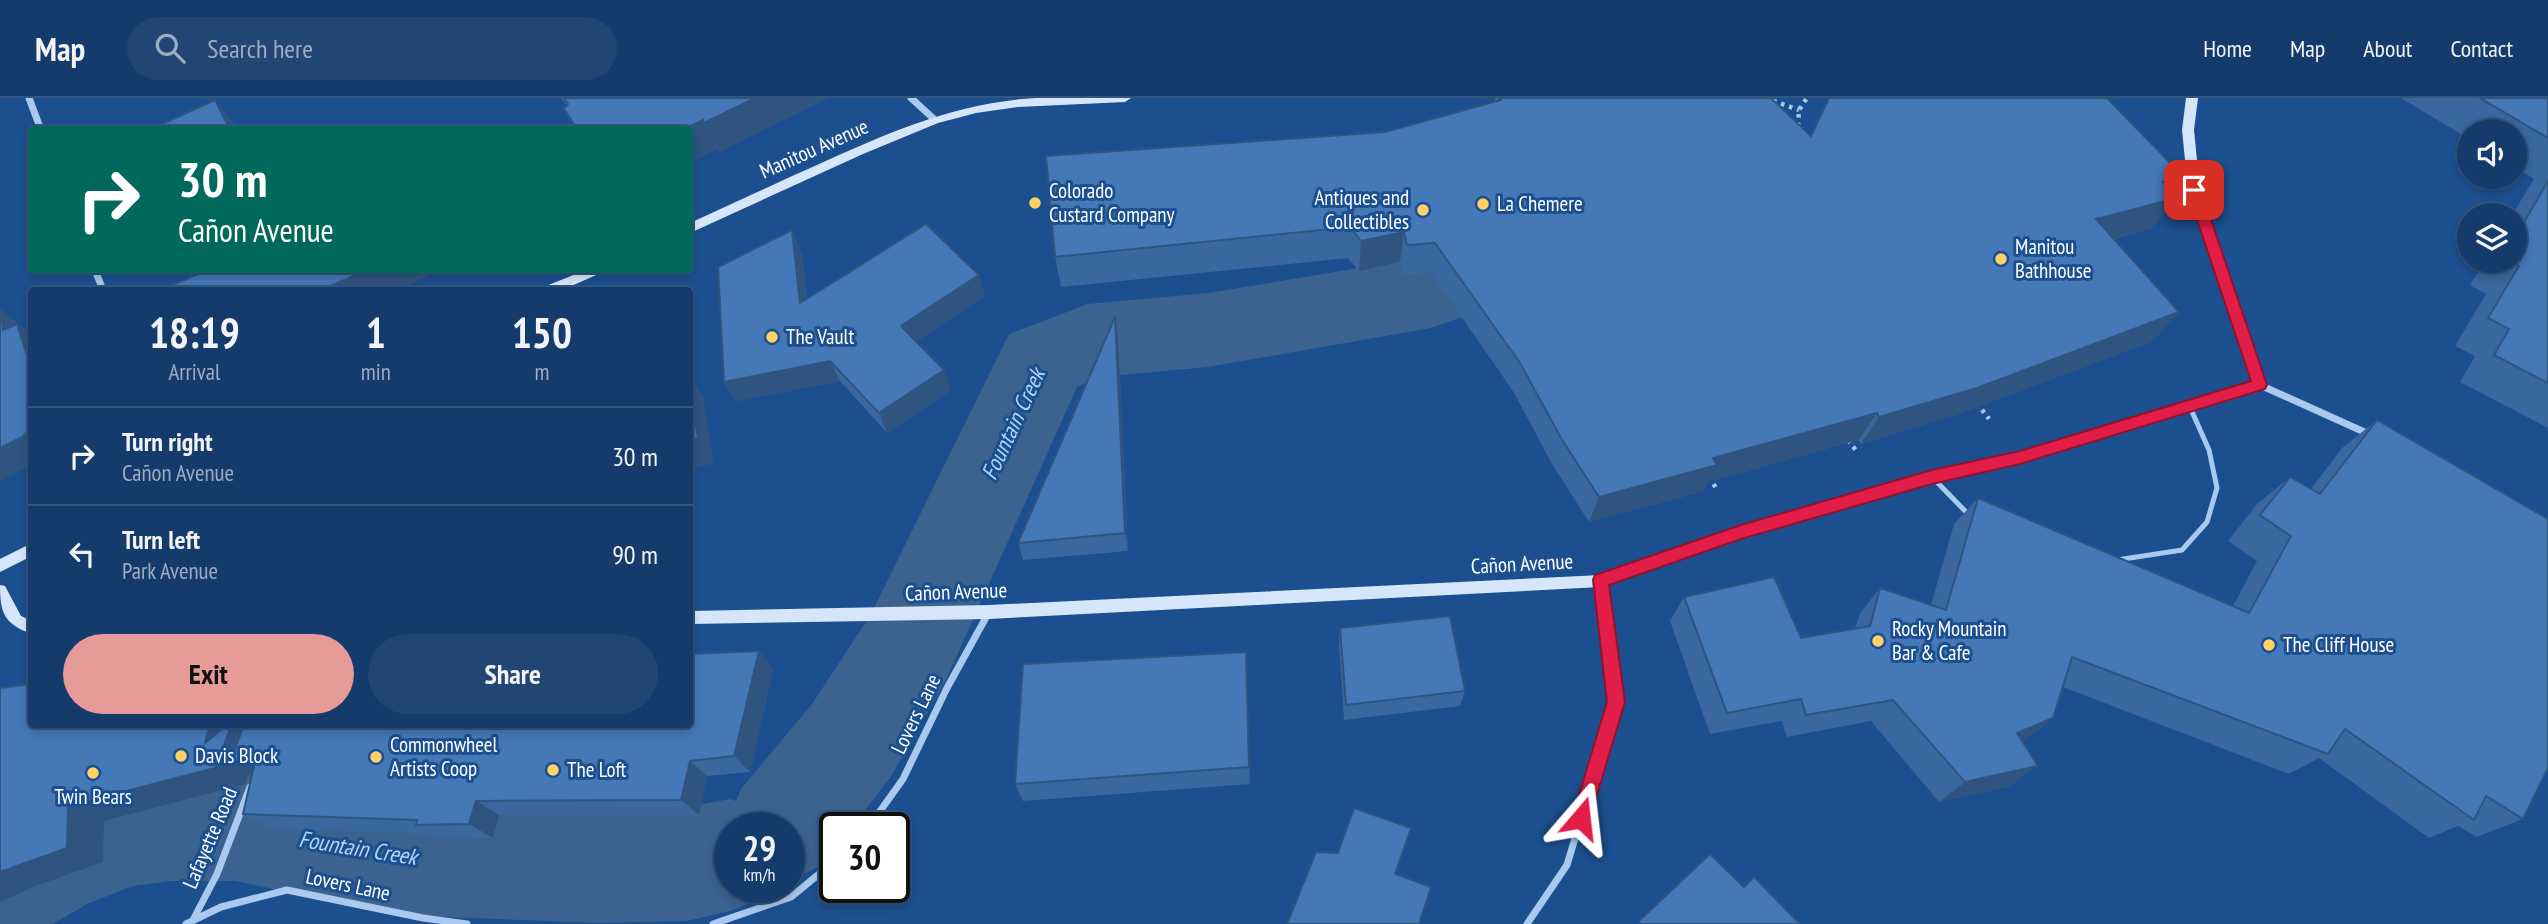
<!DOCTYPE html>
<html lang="en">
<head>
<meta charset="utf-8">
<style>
  :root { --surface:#143b6b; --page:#214673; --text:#f1f3f6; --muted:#9dadc1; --line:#33557e; --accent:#e69b98 }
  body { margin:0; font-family:"PT Sans Narrow",sans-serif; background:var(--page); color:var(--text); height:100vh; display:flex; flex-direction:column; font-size:26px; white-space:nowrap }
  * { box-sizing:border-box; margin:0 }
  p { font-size:23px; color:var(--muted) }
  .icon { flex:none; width:38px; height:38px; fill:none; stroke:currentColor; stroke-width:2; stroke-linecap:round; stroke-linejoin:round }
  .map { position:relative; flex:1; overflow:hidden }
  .sheet { position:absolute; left:28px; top:189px; width:665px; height:441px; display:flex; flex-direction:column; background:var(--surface); border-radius:7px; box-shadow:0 4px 10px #0003,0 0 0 2px var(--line) }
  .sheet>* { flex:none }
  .hud { position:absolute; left:28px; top:28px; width:665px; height:147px; border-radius:7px; box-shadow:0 4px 10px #0003,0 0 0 2px var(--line); background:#00695c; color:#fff; overflow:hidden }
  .fabs { position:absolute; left:2457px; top:21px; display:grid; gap:14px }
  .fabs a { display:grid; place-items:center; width:70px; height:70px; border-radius:50%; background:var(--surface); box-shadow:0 4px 10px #0003,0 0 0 2px var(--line); font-size:35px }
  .speed { position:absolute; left:714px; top:714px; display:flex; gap:14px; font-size:35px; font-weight:700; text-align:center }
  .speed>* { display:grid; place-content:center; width:91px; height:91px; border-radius:50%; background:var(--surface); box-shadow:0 4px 10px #0003,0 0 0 2px var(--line); line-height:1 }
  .speed small { font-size:18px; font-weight:400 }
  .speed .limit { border:4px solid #111; border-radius:10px; background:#fff; color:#111 }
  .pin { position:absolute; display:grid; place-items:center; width:60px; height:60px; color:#fff; margin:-30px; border-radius:14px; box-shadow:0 4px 10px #0006 }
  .me { position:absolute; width:77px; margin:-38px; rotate:17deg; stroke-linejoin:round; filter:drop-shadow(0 0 5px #0008) }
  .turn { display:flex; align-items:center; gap:24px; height:147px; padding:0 35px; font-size:32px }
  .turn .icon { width:91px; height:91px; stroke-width:2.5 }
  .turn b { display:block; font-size:49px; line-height:60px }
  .eta { display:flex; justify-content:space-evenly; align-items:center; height:119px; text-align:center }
  .eta b { font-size:42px; font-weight:700; line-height:49px }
  .cta { display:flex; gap:14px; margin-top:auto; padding:14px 35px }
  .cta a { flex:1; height:80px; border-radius:42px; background:var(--accent); color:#111; font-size:28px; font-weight:700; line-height:80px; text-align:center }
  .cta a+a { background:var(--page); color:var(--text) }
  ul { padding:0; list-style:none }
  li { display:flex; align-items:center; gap:21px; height:98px; padding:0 35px; border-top:2px solid var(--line) }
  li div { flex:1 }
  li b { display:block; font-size:26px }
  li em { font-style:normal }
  header { display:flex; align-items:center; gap:42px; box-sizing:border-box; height:98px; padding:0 35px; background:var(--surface); border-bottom:2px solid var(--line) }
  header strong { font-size:33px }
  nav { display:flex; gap:38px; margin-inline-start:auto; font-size:24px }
  .search { width:490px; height:63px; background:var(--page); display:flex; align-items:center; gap:18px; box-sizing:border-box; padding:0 24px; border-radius:38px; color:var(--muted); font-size:26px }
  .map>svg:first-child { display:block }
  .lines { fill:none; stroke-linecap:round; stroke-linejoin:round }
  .river { fill:#3c6290; fill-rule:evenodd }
  .path { stroke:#a9c9ee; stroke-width:4.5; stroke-dasharray:3.5 5; stroke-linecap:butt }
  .lane { stroke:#a9c9ee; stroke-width:5 }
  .street { stroke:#a9c9ee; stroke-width:7 }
  .secondary { fill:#d6e6fa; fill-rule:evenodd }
  .wall { fill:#3a679d }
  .shaded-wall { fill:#305480 }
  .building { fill:#4478b7; stroke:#305480; stroke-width:2 }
  .route { fill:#e11d48; stroke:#92132f; stroke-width:2 }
  .poi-dot { fill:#ffd166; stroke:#1b4f8f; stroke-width:2.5 }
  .labels { text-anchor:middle; stroke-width:6; stroke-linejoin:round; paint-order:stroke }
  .street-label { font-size:21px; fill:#fff; stroke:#1b4f8f }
  .poi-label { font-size:21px; fill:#fff; stroke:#1b4f8f; text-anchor:start }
  .water-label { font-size:23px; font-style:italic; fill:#b5d3f5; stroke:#1b4f8f }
</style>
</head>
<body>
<header>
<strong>Map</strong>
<div class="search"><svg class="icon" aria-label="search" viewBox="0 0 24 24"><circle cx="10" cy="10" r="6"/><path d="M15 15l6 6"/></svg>Search here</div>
<nav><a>Home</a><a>Map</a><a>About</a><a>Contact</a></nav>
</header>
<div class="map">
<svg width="2548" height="826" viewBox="0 0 2548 826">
  <rect width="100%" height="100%" fill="#1b4f8f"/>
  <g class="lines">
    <!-- river -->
    <path class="river" d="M1431,158l32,11 13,25 -13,25 -32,11 -223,39 -109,10 -22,10 -132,295 -55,96 -39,50h-16c0,36 -15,39 -46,52v-52h-59v59h44l-4,8 -40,16 -43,10 -90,2 -198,-8 -164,-34h-63l-39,5 -46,18 -34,20h-53v-97l51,-22 82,-29 39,-5h63l164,30 81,5 117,3 90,-2 43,-8 6,2 5,-12 71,-85 59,-90 138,-280 79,-30 120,-11z"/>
    <!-- path -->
    <g class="path">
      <path d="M1765,0l34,12"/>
      <path d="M1798,28l1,-16 8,-12"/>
      <path d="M1977,305l12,16"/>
      <path d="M1848,342l10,13"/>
      <path d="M1709,379l9,14"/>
    </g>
    <!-- lane -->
    <g class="lane">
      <path d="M1932,379l37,38"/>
      <path d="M2117,462l65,-10 25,-28 10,-34 -8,-38 -19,-43"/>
    </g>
    <!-- street -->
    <g class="street">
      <path d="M29,0l12,32"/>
      <path d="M911,0l24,22"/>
      <path d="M95,172l8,20"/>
      <path d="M2260,287l111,50"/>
      <path d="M868,730l35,-49 44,-91 42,-76"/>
      <path d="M193,822l24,-46 33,-87"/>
      <path d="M186,826l35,-17 66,-17 136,28 44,6"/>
      <path d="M713,826l78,-27 44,-36"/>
      <path d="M1527,826l40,-59 49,-163 -15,-121"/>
    </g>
    <!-- secondary -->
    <g class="secondary">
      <path d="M1036,0h95l-6,4 -107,5 -42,6 -38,10 -75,31 -173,79v-10c42,-19 84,-39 127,-58 70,-32 140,-63 219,-67z"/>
      <path d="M2186,0h12l-4,32 6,60 67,195 -2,4 -246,74 -87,20 -191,55 -140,49 -612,32 -299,5v-13l299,-6 612,-30 140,-49 191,-55 87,-20 233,-69 -64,-192 -6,-60z"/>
      <path d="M586,172h17l-2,3 -39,17h-18l2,-4z"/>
      <path d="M32,445v13l-32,16v-13z"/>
      <path d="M0,487l5,1 16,30 11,5v13c-28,-10 -32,-21 -32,-49z"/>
    </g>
  </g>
  <!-- wall -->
  <g class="wall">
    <path d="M561,0h267l-109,54 -2,-3 -27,-19h-114l-12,-21 3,-3z"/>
    <path d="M1495,0h276l40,38 358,53 -17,39 -39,11 40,102 -197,74 -95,29 -3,-4 -150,42 -4,9 -115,31 -37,-58 -39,-73 -82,-118 -28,2 -3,-13 -41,9 -11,-13 -287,29 -6,-30 330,-125 110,-30z"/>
    <path d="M2401,0h147v330l-88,-46 15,-26 -20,-10 31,-52 -16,-9 15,-24h30v-46h-3l22,-36 -19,-12v-36h-46v8z"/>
    <path d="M802,154l5,47 178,-3 -69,46 35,48 -64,43 -47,-52 -104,20 -12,-19z"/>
    <path d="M1115,219l3,20 10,214 -105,9 -5,-17z"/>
    <path d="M2377,322l146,399 -46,18 -19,-11 -29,12 -110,-80 -30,16 -226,-87 -10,31 -28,22 -3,1 -12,45 -71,16 -68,-81 -84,16 -5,-16 -72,13 -40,-113 14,-24 117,41 54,-9 5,-16 20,-25 51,17 23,-81 24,-26 255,108 24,-45 -29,-20 29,-37 33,-27 21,12 31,-41z"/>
    <path d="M1340,530l125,63 -5,15 -116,14 -5,-76z"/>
    <path d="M759,553l14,18 -23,103 -43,4 -8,39h-200l-6,23 -51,1 -9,-5 -160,-5 -30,-15 9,-38 -3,-2 -4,10 -141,37 -1,41 -70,25 -33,15v-214l32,36 212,1z"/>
    <path d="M1246,554l4,132 -227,17 -8,-17z"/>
  </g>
  <!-- shaded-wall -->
  <g class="shaded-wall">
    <path d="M755,0h73l-109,54 -15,-29z"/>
    <path d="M215,2l23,27 2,3h-10z"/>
    <path d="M703,22l14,29 -27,14v-33h-8z"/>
    <path d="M2181,76l-23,29 19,-5 -25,30 -79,21 23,-30 67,-37z"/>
    <path d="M792,132l10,22 7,72 -9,-21z"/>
    <path d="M1404,134l-4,30 -41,9 2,-30z"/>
    <path d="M368,172h74l-45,20h-76z"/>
    <path d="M979,177l6,21 -76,51 -8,-21z"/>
    <path d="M1,212l26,20 1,2 4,3v36l-29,-41z"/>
    <path d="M2179,214l-26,29 -197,74 -95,29 18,-27z"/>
    <path d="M1115,219l3,20 10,214 -3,-18z"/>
    <path d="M830,263l10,20 -104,20 -12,-19z"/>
    <path d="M944,272l7,20 -64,43 -8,-20z"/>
    <path d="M690,276l13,22 11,67 -24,7z"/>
    <path d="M1877,315l-19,27 -150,42 -4,9 -115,31 10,-25 114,-39z"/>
    <path d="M32,329v38l-32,16v-33z"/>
    <path d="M759,553l14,18 -23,103 -16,-16z"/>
    <path d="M2053,620l-28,22 -35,14 27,-21z"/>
    <path d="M210,626h34l20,12 -4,44 -11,-6 -4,10 -141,37 -1,41 -70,25 -33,15v-30l68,-66 137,-63z"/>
    <path d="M690,663l17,15 -8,39 -18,-15z"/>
    <path d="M2038,668l-28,20 -71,16 26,-20z"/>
    <path d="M476,703l23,14 -6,23 -24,-14z"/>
  </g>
  <!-- building -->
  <g class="building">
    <path d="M564,0h191l-51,25 -1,-3 -21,10h-104l-14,-21 4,-5z"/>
    <path d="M1499,0h272l40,38 18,-38h278l74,76 -18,8 14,16 -81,21 83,93 -202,76 -98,29 -2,-4 -164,45 4,7 -118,32 -38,-59 -41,-75 -85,-120 -28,2 -3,-13 -43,9 -11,-14 -295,30 -9,-101 339,-24 116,-32z"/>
    <path d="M2480,0h68v40z"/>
    <path d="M215,2l15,30h-81z"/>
    <path d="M2548,83v202l-54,-28 15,-26 -21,-11 31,-52 -10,-5h6v-23z"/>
    <path d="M926,126l53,51 -78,51 43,44 -65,43 -49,-52 -106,21 -6,-115 74,-37 8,73z"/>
    <path d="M208,172h160l-47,20h-161z"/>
    <path d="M0,212h1l2,20 14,-6 15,47v56l-10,10 -22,11z"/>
    <path d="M1115,219l10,216 -107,10z"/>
    <path d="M690,289l8,51 -8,2z"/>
    <path d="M2377,322l171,99v249l-25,51 -37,-23 -12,24 -129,-91 -17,25 -256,-97 -19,61 -36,15 21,33 -73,16 -72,-82 -87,15 -5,-16 -74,14 -43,-116 90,-20 27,61 69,-12 10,-38 66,22 32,-112 271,115 42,-77 -31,-21 30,-38 30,17z"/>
    <path d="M1450,518l15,75 -119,14 -6,-77z"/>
    <path d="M759,553l-25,105 -44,5 -9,39 -205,1 -7,23 -53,1 1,-5 -174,-6 13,-57 -26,7 14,-40h446v-70z"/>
    <path d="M1246,554l3,115 -234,17 8,-120z"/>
    <path d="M32,586v40h178l-5,19 23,-19h4l-17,44 -147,38 -1,42 -67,24v-184z"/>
    <path d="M1354,710l57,20 -16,46 36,13 -12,37h-132l29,-72 22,1z"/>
    <path d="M1710,756l34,33 10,-10 46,47h-159l-2,-3z"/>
  </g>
  <!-- route -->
  <path class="route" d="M2194,87l7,5 66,195 -2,4 -245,75 -88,20 -191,55 -132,46 16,117 -35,116 -3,7 -6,2 -6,-2 -3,-7 35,-116 -14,-122 2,-5 146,-50 191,-55 88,-19 231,-70 -64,-191z"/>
  <!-- markers -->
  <g class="poi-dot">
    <circle cx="1035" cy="105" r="7"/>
    <circle cx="1483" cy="106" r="7"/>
    <circle cx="1423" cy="112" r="7"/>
    <circle cx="2001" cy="161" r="7"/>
    <circle cx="772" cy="239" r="7"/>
    <circle cx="1878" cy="543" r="7"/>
    <circle cx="2269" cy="547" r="7"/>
    <circle cx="181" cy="658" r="7"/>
    <circle cx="376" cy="659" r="7"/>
    <circle cx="553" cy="672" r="7"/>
    <circle cx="93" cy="675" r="7"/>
  </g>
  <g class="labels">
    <!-- street labels -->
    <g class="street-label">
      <text transform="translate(814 51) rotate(-24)" y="7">Manitou Avenue</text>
      <text transform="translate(1522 466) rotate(-3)" y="7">Cañon Avenue</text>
      <text transform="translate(956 494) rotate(-2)" y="7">Cañon Avenue</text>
      <text transform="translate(916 616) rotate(-64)" y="7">Lovers Lane</text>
      <text transform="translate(210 740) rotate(-67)" y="7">Lafayette Road</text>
      <text transform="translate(348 787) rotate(12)" y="7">Lovers Lane</text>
    </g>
    <!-- poi labels -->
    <g class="poi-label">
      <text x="1049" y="100">Colorado<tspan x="1049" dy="24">Custard Company</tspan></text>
      <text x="1409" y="107" text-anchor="end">Antiques and<tspan x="1409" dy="24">Collectibles</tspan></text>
      <text x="1497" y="113">La Chemere</text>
      <text x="2015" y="156">Manitou<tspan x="2015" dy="24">Bathhouse</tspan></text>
      <text x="786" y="246">The Vault</text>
      <text x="1892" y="538">Rocky Mountain<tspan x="1892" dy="24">Bar &amp; Cafe</tspan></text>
      <text x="2283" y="554">The Cliff House</text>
      <text x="390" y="654">Commonwheel<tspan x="390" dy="24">Artists Coop</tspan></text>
      <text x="195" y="665">Davis Block</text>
      <text x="567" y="679">The Loft</text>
      <text x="93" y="706" text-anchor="middle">Twin Bears</text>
    </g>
    <!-- water labels -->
    <g class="water-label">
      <text transform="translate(1013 326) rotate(-65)" y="8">Fountain Creek</text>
      <text transform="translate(358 750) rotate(9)" y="8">Fountain Creek</text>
    </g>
  </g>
</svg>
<div class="fabs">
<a><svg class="icon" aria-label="sound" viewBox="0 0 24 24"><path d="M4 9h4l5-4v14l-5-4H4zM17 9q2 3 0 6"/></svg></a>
<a><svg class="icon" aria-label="layers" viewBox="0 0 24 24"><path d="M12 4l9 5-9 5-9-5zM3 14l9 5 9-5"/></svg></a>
</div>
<div class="speed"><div>29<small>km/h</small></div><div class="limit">30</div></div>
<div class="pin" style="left:2194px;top:92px;background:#d93025"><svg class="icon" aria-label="arrive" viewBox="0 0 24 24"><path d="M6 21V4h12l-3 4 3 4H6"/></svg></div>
<svg class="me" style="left:1581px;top:720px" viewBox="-20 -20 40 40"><path d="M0-17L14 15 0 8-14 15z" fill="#e11d48" stroke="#fff" stroke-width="4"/></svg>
<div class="hud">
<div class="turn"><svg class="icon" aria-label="right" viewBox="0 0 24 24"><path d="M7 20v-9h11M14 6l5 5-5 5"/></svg><div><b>30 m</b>Cañon Avenue</div></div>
</div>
<section class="sheet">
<div class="eta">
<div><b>18:19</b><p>Arrival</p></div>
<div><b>1</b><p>min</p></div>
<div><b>150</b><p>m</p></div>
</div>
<ul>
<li><svg class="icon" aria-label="right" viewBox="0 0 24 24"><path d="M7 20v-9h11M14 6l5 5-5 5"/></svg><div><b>Turn right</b><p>Cañon Avenue</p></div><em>30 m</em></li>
<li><svg class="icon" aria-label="left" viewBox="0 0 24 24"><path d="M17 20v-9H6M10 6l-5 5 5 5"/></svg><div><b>Turn left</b><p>Park Avenue</p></div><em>90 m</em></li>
</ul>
<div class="cta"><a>Exit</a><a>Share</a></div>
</section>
</div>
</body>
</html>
